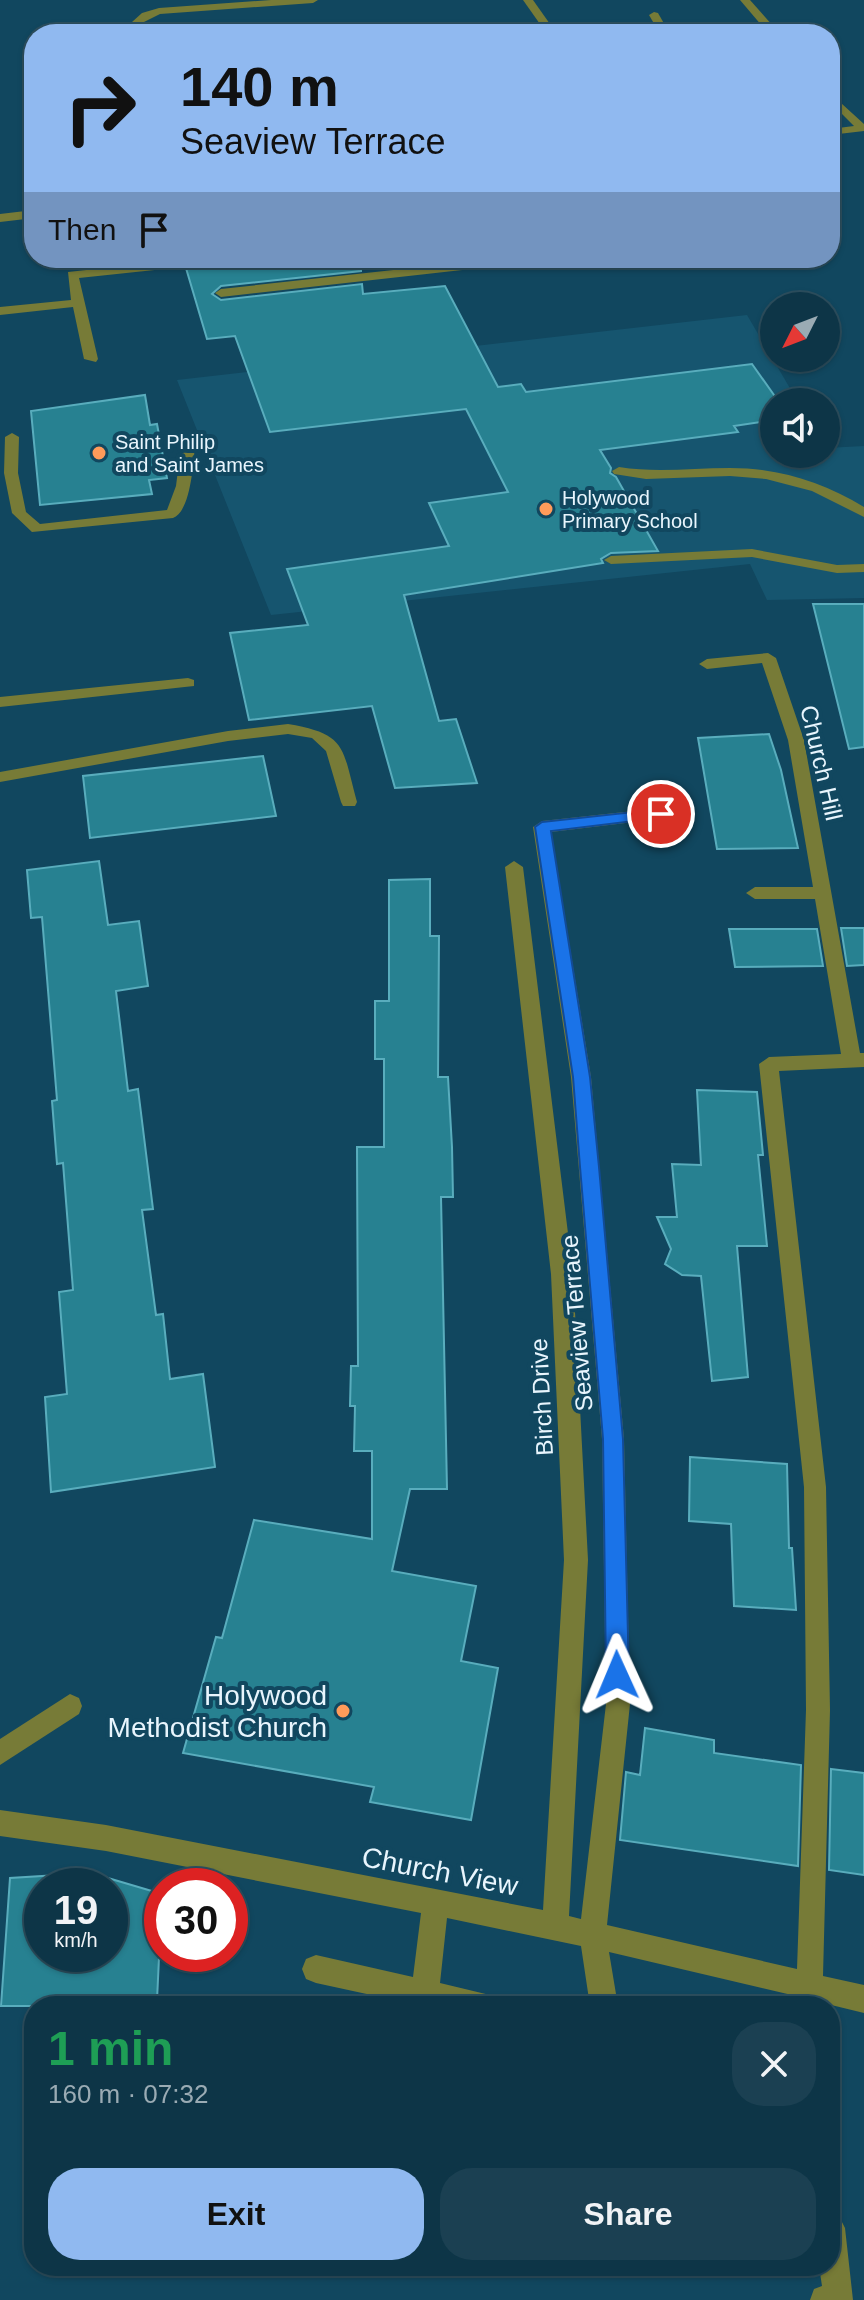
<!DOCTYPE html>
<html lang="en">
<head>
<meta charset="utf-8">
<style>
  :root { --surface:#0d3547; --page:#1b4052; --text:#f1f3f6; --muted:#9aabb4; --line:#2d5060; --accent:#90b9f0 }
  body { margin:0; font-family:Arial,sans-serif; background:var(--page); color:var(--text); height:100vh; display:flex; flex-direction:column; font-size:30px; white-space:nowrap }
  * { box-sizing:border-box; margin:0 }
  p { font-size:26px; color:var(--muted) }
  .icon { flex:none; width:44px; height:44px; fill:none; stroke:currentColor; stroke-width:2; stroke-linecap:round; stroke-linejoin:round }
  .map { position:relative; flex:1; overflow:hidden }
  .drawer { position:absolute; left:24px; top:1996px; width:816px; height:280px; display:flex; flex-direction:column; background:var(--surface); border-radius:32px; box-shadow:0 2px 6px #0004,0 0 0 2px var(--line) }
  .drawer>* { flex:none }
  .guide { position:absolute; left:24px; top:24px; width:816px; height:244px; border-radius:32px; box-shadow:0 2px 6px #0004,0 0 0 2px var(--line); background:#90b9f0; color:#111; overflow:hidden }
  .needle { width:52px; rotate:228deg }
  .fabs { position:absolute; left:760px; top:292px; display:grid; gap:16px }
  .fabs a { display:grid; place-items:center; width:80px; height:80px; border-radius:50%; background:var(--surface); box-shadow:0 2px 6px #0004,0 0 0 2px var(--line); font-size:40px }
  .speed { position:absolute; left:24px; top:1868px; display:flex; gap:16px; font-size:40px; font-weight:700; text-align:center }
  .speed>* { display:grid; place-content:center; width:104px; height:104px; border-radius:50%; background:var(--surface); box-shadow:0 2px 6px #0004,0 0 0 2px var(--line); line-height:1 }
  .speed small { font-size:20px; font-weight:400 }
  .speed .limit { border:12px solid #d22; background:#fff; color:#111 }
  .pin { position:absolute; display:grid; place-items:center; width:68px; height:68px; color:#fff; margin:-34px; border:4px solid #fff; border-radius:50%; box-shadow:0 2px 8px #0007 }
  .me { position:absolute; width:88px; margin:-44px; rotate:359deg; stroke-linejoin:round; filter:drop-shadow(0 0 6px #0008) }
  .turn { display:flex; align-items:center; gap:28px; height:168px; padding:0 24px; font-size:36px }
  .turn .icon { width:104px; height:104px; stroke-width:2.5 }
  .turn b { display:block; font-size:56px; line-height:68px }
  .then { display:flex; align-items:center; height:76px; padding:0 24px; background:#0003; gap:16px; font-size:30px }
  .round { display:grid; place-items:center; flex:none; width:84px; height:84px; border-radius:32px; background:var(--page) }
  .headline { display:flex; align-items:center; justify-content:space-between; height:136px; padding:0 24px }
  h1 { font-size:48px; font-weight:700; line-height:60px; color:#1e9e55 }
  .action { display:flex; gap:16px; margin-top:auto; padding:16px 24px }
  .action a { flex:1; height:92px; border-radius:32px; background:var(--accent); color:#111; font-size:32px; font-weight:700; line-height:92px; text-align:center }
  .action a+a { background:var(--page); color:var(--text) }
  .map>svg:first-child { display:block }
  .built { fill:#16556f }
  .building { fill:#278191; stroke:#59adbd; stroke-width:2; fill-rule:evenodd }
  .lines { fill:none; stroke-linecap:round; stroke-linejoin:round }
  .minor { fill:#777b37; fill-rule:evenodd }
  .route { fill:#1a73e8; stroke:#114b97; stroke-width:2 }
  .poi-dot { fill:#ff9b5a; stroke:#11475f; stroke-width:3 }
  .labels { text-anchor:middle; stroke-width:8; stroke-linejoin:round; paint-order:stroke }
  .far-poi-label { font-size:20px; fill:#e8f5fd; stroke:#11475f; text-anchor:start }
  .street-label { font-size:24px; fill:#e8f5fd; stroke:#11475f }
  .near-poi-label { font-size:28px; fill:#e8f5fd; stroke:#11475f; text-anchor:end }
  .near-street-label { font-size:28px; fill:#e8f5fd; stroke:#11475f }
</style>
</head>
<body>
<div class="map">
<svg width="864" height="2300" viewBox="0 0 864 2300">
  <rect width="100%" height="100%" fill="#11475f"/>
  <!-- built -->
  <path class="built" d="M747,315l51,87h-24v52h52v-6l38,-2v152l-97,2 -17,-36 -479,51 -94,-235z"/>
  <!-- building -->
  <g class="building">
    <path d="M183,258h178v13l-140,15 -9,8 9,6 141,-16 1,10 82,-8 53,101 23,-3 5,8 226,-28 22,31v25l-40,6 4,6 -138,18 11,18 -1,5 6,4 42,74 -47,2 -10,6 2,4 -199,32 35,126 17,-2 21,64 -82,5 -23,-82 -123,14 -19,-87 78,-8 -21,-56 162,-23 -20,-43 79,-11 -42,-83 -196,23 -35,-96 -28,3z"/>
    <path d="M145,395l5,30 7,-1 10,54 -18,2 3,14 -112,11 -9,-94z"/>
    <path d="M813,604h51v143l-15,2z"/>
    <path d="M769,734l12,36 17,78 -81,1 -19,-111z"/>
    <path d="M263,756l13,60 -186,22 -7,-62z"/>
    <path d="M99,861l9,64 31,-4 9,65 -32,5 12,100 10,-2 15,120 -11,1 14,105 7,-1 7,65 33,-5 12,93 -164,25 -6,-95 22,-3 -8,-102 14,-2 -10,-127 -6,1 -5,-63 5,-1 -15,-183 -11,1 -4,-48z"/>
    <path d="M430,879v57h9l-1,141h10l4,70 1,50h-12l6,292h-37l-18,82 84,15 -15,75 37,7 -27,152 -101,-18 4,-15 -191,-34 33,-116 6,1 32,-118 118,19v-88h-18l1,-45h-5l1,-40h7l-1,-219h27v-88h-9v-58h14v-121z"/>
    <path d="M841,928h23v37l-17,1z"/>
    <path d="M729,929h88l6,37 -88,1z"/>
    <path d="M697,1090l60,2 6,63h-5l9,91h-30l11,131 -36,4 -11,-105 -19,-1 -17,-11 6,-15 -14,-32h20l-5,-53 29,1z"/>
    <path d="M690,1457l97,7 2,84h3l4,62 -62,-4 -3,-82 -42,-3z"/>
    <path d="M645,1728l69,12v13l87,12 -3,101 -178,-26 6,-68 14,3z"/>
    <path d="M831,1769l33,4v102l-35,-5z"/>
    <path d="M91,1873l71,21 -5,106 -26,2v4h-130l9,-128zM42,1886h68v68h-68z"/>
  </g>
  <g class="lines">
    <!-- minor -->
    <g class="minor">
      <path d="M271,0h47l-5,3 -153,11 -18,9 3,11h-10l-3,-12 10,-9 17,-5z"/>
      <path d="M523,0h10l24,34h-10z"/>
      <path d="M740,0h10l30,34h-11z"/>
      <path d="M654,12l4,1 12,21h-10l-11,-19z"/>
      <path d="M830,93l34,31v7l-34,4v-6l24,-3 -24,-24z"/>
      <path d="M34,210v8l-34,4v-8z"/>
      <path d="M494,259l4,1v6l-277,31 -6,-4 6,-4z"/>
      <path d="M160,262l4,1v6l-85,9 19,81 -2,3 -12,-3 -11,-52 -73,8v-8l71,-7 -3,-28z"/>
      <path d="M12,433l7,4 -1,36 8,39 14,12 127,-14 9,-24 5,-40 7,-4 7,4c-2,18 -4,65 -22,72l-141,14 -20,-19 -8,-40 1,-36z"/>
      <path d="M619,467c37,6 73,1 111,1 48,0 93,14 134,39v10l-52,-26 -46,-12 -36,-3 -84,3 -32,-5 -2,-3z"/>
      <path d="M752,549l85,16 27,-1v8l-27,1 -85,-16 -141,7 -7,-4 7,-4z"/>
      <path d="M768,653l8,5 28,82 56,313h4v14l-85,4 47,416 4,223 -7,266 41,9v28l-41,-10v3h-28l1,-10 -187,-44 9,54h-28l-9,-60 -134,-28 -7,65 54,13 4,10h-76l-106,-23 -10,-4 -4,-10 4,-10 10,-4 97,22 8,-64 -315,-62 -106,-15v-26l106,15 437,85 21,-350 -13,-286 -46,-407 9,-6 9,6 50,407 15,286 -19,356 12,3 25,-215 -4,-265 -31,-362 -38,-250 9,-6 119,-13 9,6 -3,4 -116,14 40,245 33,362 6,265 -23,221 190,44 9,-259 -2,-223 -45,-423 10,-7 72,-3 -26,-155h-60l-9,-6 9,-6h58l-25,-147 -26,-77 -55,6 -8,-5 8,-5z"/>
      <path d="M188,678l6,2v6l-194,21v-10z"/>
      <path d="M288,724c60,10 54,24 69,78l-2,4h-12l-2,-4 -15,-51 -14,-13 -24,-4 -60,7 -228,41v-10l228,-41z"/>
      <path d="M70,1694l9,4 3,8 -3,8 -79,51v-26z"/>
      <path d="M830,2213l10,5 5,10 8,72h-43l4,-11 8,-3 -3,-20h11z"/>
    </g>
  </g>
  <!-- route -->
  <path class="route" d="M661,809l8,5 -2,3 -116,14 39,246 9,90 24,272 6,236 -4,7 -8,3 -7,-3 -4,-7 -3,-236 -23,-272 -7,-90 -38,-250 7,-5z"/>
  <!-- markers -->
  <g class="poi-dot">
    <circle cx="99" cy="453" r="8"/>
    <circle cx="546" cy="509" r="8"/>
    <circle cx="343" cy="1711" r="8"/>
  </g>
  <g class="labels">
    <!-- far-poi labels -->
    <g class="far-poi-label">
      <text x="115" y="449">Saint Philip<tspan x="115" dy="23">and Saint James</tspan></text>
      <text x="562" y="505">Holywood<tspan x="562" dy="23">Primary School</tspan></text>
    </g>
    <!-- street labels -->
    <g class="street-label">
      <text transform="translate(821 763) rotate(77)" y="8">Church Hill</text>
      <text transform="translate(577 1323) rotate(-95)" y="8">Seaview Terrace</text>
      <text transform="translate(542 1397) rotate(-93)" y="8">Birch Drive</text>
    </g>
    <!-- near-poi labels -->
    <g class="near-poi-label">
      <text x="327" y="1705">Holywood<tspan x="327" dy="32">Methodist Church</tspan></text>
    </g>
    <!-- near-street labels -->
    <g class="near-street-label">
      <text transform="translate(440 1871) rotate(11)" y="10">Church View</text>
    </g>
  </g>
</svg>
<div class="fabs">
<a><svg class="needle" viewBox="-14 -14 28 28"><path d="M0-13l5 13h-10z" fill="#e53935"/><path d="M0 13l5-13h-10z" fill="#9aabb4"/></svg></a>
<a><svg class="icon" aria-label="sound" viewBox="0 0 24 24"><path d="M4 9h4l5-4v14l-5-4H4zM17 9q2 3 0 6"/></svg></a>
</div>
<div class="speed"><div>19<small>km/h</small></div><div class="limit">30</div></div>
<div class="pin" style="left:661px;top:814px;background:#d93025"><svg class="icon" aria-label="arrive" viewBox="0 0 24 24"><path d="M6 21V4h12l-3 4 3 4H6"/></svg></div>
<svg class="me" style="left:617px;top:1675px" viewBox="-20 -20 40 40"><path d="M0-17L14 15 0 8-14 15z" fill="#1a73e8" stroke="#fff" stroke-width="4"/></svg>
<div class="guide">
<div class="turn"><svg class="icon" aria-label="right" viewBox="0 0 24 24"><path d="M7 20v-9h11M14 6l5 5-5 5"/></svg><div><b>140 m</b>Seaview Terrace</div></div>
<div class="then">Then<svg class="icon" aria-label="arrive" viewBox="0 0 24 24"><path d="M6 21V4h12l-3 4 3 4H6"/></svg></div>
</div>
<section class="drawer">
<div class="headline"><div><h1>1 min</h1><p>160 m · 07:32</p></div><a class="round"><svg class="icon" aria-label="close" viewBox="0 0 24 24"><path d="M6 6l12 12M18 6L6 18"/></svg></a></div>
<div class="action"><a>Exit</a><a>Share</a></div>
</section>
</div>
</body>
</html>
